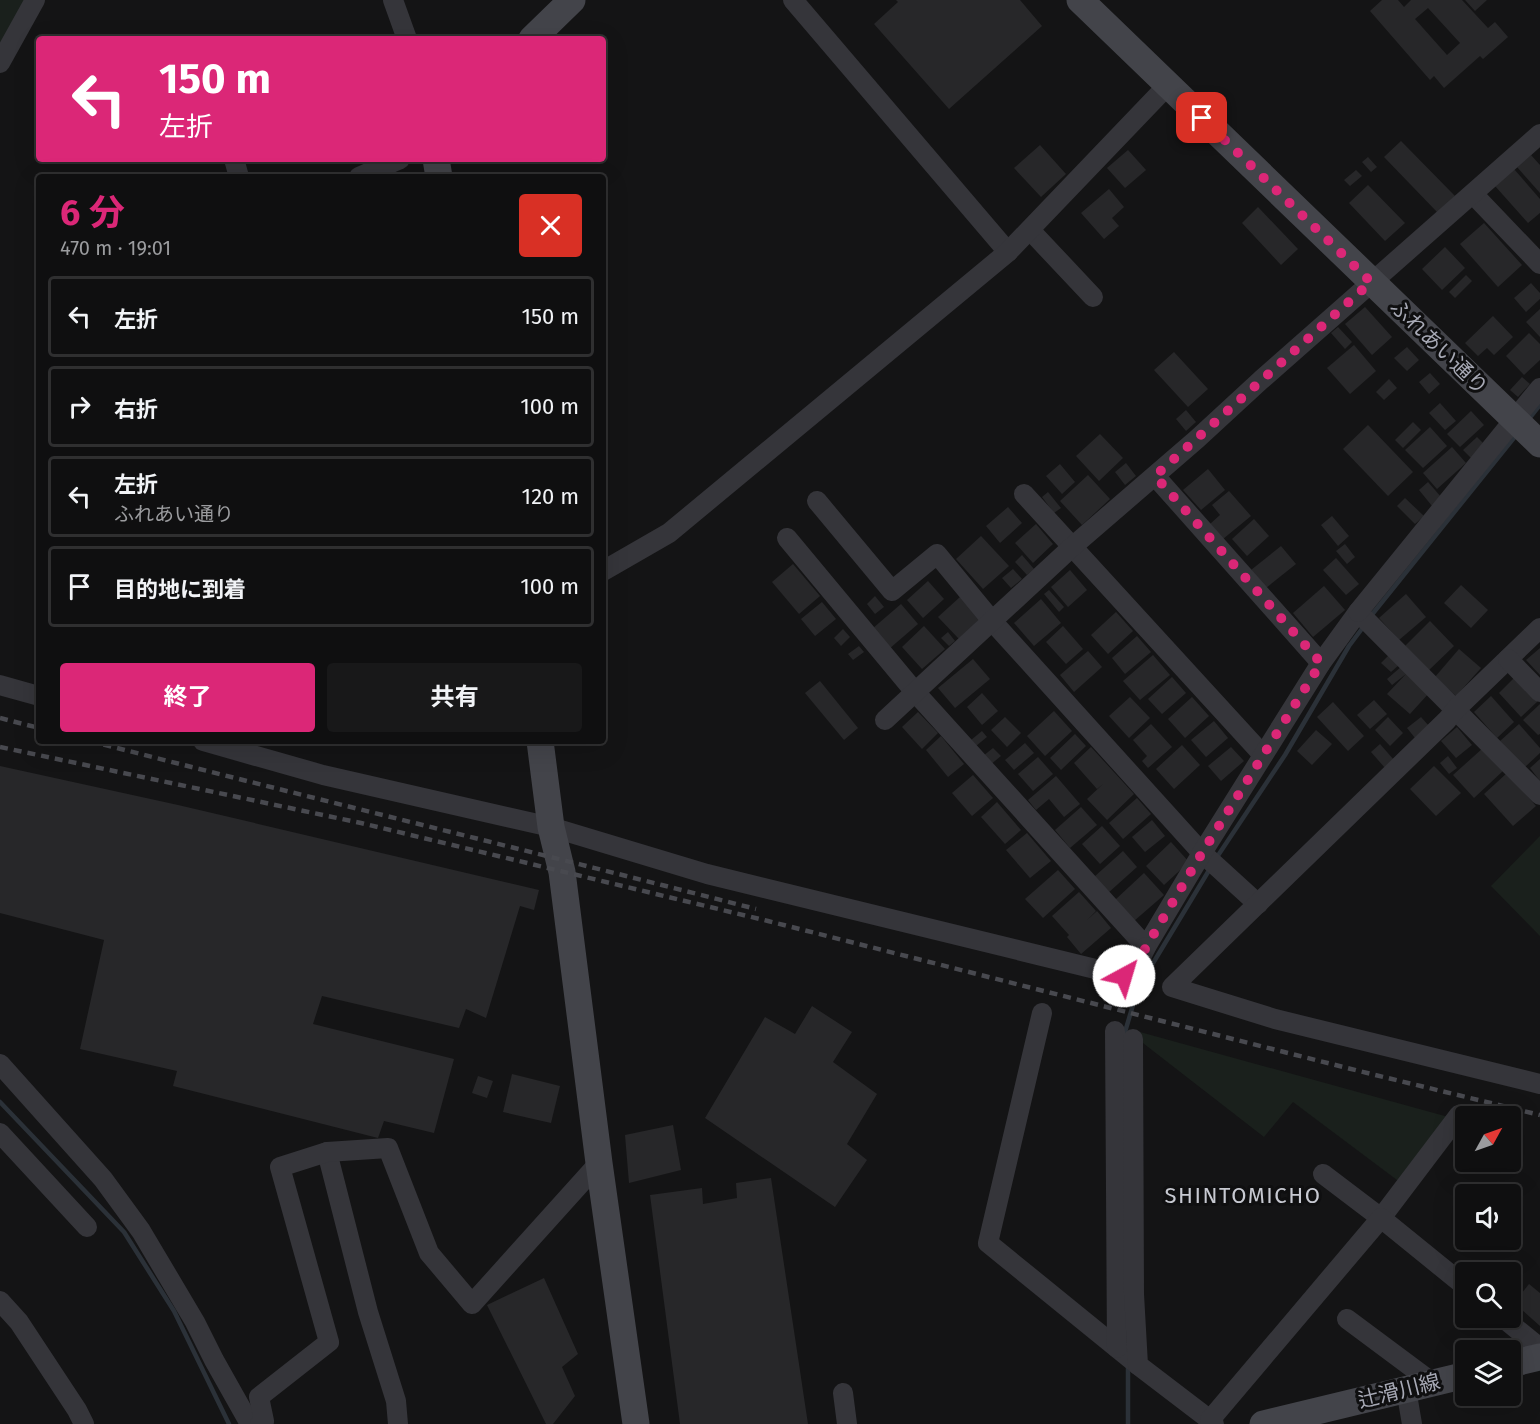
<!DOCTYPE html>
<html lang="ja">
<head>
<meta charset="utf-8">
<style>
  :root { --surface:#0f0f10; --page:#181819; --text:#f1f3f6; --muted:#9b9c9f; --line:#2f2f30; --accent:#db2777 }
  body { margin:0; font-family:"Fira Sans","Noto Sans JP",sans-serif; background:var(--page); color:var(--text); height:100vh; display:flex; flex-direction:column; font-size:22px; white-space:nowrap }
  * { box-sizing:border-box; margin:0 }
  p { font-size:20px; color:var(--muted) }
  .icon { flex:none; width:33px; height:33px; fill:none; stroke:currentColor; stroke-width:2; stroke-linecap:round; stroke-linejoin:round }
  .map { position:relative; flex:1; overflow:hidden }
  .drawer { position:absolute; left:36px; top:174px; width:570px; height:570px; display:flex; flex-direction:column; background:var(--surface); border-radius:6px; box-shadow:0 6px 24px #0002,0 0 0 2px var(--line) }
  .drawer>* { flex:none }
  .banner { position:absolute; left:36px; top:36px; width:570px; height:126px; border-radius:6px; box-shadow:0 6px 24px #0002,0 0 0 2px var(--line); background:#db2777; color:#fff; overflow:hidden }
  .needle { width:39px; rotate:50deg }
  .buttons { position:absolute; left:1455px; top:1106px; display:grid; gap:12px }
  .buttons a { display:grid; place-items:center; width:66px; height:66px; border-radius:6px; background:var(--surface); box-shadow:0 6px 24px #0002,0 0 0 2px var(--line); font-size:30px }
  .pin { position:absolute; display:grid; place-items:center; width:51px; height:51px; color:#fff; margin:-26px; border-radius:12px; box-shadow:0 3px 9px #0006 }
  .me { position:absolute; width:66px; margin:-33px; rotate:39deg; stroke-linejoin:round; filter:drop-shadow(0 0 4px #0008) }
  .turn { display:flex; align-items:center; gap:21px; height:126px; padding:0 24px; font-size:27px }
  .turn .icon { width:78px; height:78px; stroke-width:2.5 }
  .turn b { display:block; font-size:42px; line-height:51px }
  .round { display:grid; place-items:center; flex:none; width:63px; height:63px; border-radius:6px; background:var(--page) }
  .headline { display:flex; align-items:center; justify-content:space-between; height:102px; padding:0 24px }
  h1 { font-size:36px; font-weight:700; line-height:45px; color:var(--accent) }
  .primary-button { display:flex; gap:12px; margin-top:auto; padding:12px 24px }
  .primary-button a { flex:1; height:69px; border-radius:6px; background:var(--accent); color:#fff; font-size:24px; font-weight:700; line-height:69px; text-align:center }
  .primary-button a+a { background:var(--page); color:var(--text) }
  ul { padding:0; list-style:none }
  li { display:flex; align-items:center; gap:18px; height:81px; margin:0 12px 9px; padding:0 12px; border:3px solid var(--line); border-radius:6px }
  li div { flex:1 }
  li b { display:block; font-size:22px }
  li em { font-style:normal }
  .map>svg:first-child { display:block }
  .green { fill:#1a201c }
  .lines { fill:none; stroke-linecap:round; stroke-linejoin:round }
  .stream { stroke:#2b3138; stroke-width:4.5 }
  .building { fill:#272729; fill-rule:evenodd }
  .street { stroke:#35353a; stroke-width:20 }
  .secondary { stroke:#43444a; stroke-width:27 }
  .rail { stroke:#48494f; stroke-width:4.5; stroke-dasharray:8 6; stroke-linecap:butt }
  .route { stroke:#db2777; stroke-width:10; stroke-dasharray:0 18 }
  .labels { text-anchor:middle; stroke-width:6; stroke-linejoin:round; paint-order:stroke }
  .street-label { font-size:21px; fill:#a7a9b5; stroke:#0f0f10 }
  .neighbourhood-label { font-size:22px; letter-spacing:1.5px; fill:#c7c9d1; stroke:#0f0f10 }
</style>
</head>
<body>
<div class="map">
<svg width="1540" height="1424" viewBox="0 0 1540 1424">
  <rect width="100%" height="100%" fill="#141415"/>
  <!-- green -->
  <g class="green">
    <path d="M0,0h25l-25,49z"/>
    <path d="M1540,836v100l-49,-50z"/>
    <path d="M1140,1032l312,86 -51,65 -108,-81 -29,35 -125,-97z"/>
  </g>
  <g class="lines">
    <!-- stream -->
    <g class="stream">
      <path d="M1528,420l12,-15"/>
      <path d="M1370,617l147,-183"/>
      <path d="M1215,860l70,-105 64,-109 15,-20"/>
      <path d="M1125,1037v-5l13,-44 73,-121"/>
      <path d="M0,1102l124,130 50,79 55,113"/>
      <path d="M1128,1364v60"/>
    </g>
  </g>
  <!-- building -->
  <g class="building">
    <path d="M896,0h124l22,26 -93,83 -75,-85 24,-22z"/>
    <path d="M1382,0h16l6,7 7,-7h51l26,28 7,-6 13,15 -25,22 -3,-3 -36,32 -10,-12 -4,4 -60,-69zM1428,8l32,35 -13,12 -32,-36z"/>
    <path d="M1465,0h22l-12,11z"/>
    <path d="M1401,141l54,55 -17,17 -54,-56z"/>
    <path d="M1040,145l26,29 -25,23 -27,-29z"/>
    <path d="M1128,150l18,20 -21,18 -18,-20z"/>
    <path d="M1531,155l9,10v28l-23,-26z"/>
    <path d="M1368,157l9,10 -6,5 -9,-10z"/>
    <path d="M1514,169l26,30v14l-12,10 -33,-37z"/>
    <path d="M1356,170l6,6 -12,10 -6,-6z"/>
    <path d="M1368,185l37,38 -20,18 -36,-38z"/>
    <path d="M1109,189l15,18 -12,11 7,8 -15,13 -23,-26z"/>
    <path d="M1258,207l40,42 -17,16 -39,-42z"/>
    <path d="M1484,223l38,42 -24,22 -38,-43z"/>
    <path d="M1445,247l20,21 -23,22 -20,-21z"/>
    <path d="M1466,275l6,6 -17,17 -6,-6z"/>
    <path d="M1531,283l9,10v6l-14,13 -12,-14z"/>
    <path d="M1365,307l27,30 -20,18 -27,-31z"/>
    <path d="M1540,309v28l-14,-15z"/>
    <path d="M1493,316l20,21 -19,18 -7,-7 -9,8 -13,-13z"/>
    <path d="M1338,327l14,15 -7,7 -14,-16z"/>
    <path d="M1529,333l11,11v16l-16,15 -18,-19z"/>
    <path d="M1354,345l22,26 -26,23 -23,-26z"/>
    <path d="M1407,347l12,13 -12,11 -13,-13z"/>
    <path d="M1174,352l34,37 -20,18 -34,-37z"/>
    <path d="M1430,373l10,11 -11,10 -10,-12z"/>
    <path d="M1522,377l8,7 -12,13 -8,-7z"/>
    <path d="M1389,379l8,9 -13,12 -8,-8z"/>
    <path d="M1440,403l16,18 -11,9 -16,-17z"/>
    <path d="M1186,410l10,12 -10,9 -10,-12z"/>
    <path d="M1471,411l13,14 -24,22 -13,-13z"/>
    <path d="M1413,422l8,8 -18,18 -8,-8z"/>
    <path d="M1368,425l45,47 -25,24 -45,-47z"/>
    <path d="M1430,427l17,19 -24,22 -18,-18z"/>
    <path d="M1100,434l23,24 -24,23 -23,-25z"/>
    <path d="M1477,437l8,8 -13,14 -9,-9z"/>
    <path d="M1452,447l14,16 -29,26 -14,-16z"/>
    <path d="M1126,463l10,13 -11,9 -10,-13z"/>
    <path d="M1060,464l15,18 -13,12 -16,-18z"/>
    <path d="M1208,469l17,21 -24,20 -18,-20z"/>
    <path d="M1088,475l22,24 -28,26 -22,-24z"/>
    <path d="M1428,482l14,16 -10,8 -13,-16z"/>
    <path d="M1229,491l22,25 -28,23 -13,-15 10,-9 -8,-10z"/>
    <path d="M1048,492l13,16 -7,5 -12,-16z"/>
    <path d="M1405,498l19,18 -9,8 -18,-18z"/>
    <path d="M1008,507l14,16 -22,20 -14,-17z"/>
    <path d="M1332,516l17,20 -11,10 -17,-21z"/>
    <path d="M1254,519l15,17 -22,20 -15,-17z"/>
    <path d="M1036,524l17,20 -20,19 -18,-20z"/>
    <path d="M981,536l28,30 -26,23 -27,-30z"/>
    <path d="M1345,544l10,13 -8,7 -11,-13z"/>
    <path d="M1281,546l15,18 -30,24 -15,-18z"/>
    <path d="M1022,555l12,14 -7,6 -12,-13z"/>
    <path d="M1336,558l23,26 -13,11 -23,-25z"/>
    <path d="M793,564l27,32 -21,18 -27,-32z"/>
    <path d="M1013,569l9,10 -11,9 -9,-10z"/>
    <path d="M1070,570l17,20 -19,17 -17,-20z"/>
    <path d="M928,581l16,18 -21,19 -16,-18z"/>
    <path d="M1461,585l27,25 -17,18 -27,-25z"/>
    <path d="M1324,586l21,24 -32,27 -20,-24z"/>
    <path d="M1049,590l15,17 -5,5 -15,-18z"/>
    <path d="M1406,594l20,23 -27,23 -20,-22z"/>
    <path d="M875,596l9,11 -9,7 -8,-10z"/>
    <path d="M960,597l20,22 -21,20 -21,-22z"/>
    <path d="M1041,599l20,24 -27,23 -20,-23z"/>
    <path d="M822,602l14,17 -21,17 -14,-17z"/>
    <path d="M901,604l17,20 -29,25 -17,-20z"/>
    <path d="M1116,612l17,19 -25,23 -17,-19z"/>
    <path d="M1430,621l24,25 -26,25 -24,-24z"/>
    <path d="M924,626l21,23 -23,20 -20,-22z"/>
    <path d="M1063,626l20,23 -17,15 -20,-22z"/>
    <path d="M843,629l7,8 -9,9 -7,-8z"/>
    <path d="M948,632l7,9 -6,5 -8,-8z"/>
    <path d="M1137,636l14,16 -26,22 -13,-16z"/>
    <path d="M859,646l5,6 -11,8 -5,-6z"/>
    <path d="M1540,648v27l-14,-15z"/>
    <path d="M1459,649l22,19 -25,28 -21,-19z"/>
    <path d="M1088,651l14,16 -28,25 -14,-17z"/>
    <path d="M1153,655l17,20 -30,25 -17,-19z"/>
    <path d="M1389,655l10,10 -8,7 -10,-9z"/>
    <path d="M973,659l17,20 -35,29 -17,-20z"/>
    <path d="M1402,666l27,27 -19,21 -23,-20 19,-20 -14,11 -5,-6z"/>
    <path d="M1172,677l14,16 -24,21 -14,-15z"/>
    <path d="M1515,677l23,24 -17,16 -22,-24z"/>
    <path d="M820,681l38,47 -14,12 -39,-47z"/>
    <path d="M982,693l16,18 -16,14 -15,-18z"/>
    <path d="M1491,696l23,26 -17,16 -23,-26z"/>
    <path d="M1130,697l20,21 -21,20 -20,-22z"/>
    <path d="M1192,697l17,19 -24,22 -17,-19z"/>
    <path d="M1374,700l13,14 -17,15 -13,-14z"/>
    <path d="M1333,702l31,34 -16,15 -31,-34z"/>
    <path d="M1540,704v30l-2,1 -15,-15z"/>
    <path d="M1054,711l18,20 -27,25 -18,-20z"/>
    <path d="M918,712l20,21 -16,16 -20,-22z"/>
    <path d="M1005,717l16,16 -14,14 -16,-17z"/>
    <path d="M1388,717l15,16 -13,13 -15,-16z"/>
    <path d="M1421,717l8,9 -14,12 -8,-10z"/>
    <path d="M1214,721l14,17 -22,19 -15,-17z"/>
    <path d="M1151,724l21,23 -24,21 -6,-7 5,-5 -14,-16z"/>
    <path d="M1519,724l21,24v5l-16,15 -24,-27z"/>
    <path d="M1457,727l15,18 -16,13 -15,-17z"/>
    <path d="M1316,730l16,14 -20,21 -15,-14z"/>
    <path d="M982,731l5,6 -11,9 -5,-6z"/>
    <path d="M1075,734l11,12 -25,24 -11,-12z"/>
    <path d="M941,736l23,28 -16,13 -22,-27z"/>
    <path d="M1025,743l9,10 -20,17 -9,-10z"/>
    <path d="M1380,744l14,16 -9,8 -14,-16z"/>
    <path d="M1182,745l18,20 -26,24 -18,-20z"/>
    <path d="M1091,747l43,47 -27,26 -20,-21 16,-15 -6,5 -23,-26z"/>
    <path d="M1231,747l13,14 -23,20 -13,-15z"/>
    <path d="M993,748l8,8 -11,9 -7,-9z"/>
    <path d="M1483,748l21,22 -30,28 -21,-23z"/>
    <path d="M1448,756l9,12 -8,6 -9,-11z"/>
    <path d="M1038,757l15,17 -20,17 -15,-17z"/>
    <path d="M1540,759v22l-10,-13z"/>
    <path d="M0,766l178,39 361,85 -5,20 -14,-4 -34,112 -20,-9 -7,19 -137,-32 -9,28 141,35 -20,74 -50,-12 -6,17 -205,-52 4,-15 -97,-22 24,-109 -104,-27z"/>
    <path d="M1434,766l27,27 -25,23 -26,-27z"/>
    <path d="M1507,773l29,33 -23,20 -29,-32z"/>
    <path d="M973,775l20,23 -21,18 -20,-23z"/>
    <path d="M1056,776l24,28 -16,13 -15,-18 -13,11 -8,-10z"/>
    <path d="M1137,798l14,16 -28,25 -14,-16z"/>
    <path d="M997,802l24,28 -16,14 -24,-27z"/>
    <path d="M1081,807l16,18 -27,23 -15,-18z"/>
    <path d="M1152,820l13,16 -20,16 -13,-15z"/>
    <path d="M1102,826l18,20 -20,18 -18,-20z"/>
    <path d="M1027,833l24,28 -21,17 -24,-28z"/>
    <path d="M1171,842l18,20 -25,23 -18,-19z"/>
    <path d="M1123,851l14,16 -29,26 -14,-16z"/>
    <path d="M1058,870l17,19 -32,29 -18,-19z"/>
    <path d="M1144,873l20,22 -30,26 -19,-21z"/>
    <path d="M1079,892l17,19 -9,9 10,-9 14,17 -30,26 -14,-17 2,-2 -17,-19z"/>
    <path d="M812,1006l40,26 -19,30 44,32 -30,50 20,16 -32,47 -130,-89 60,-101 30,17z"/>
    <path d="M512,1074l48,12 -9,37 -48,-11z"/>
    <path d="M478,1076l15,5 -6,17 -15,-5z"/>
    <path d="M673,1125l8,45 -52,13 -4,-48z"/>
    <path d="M771,1178l37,246h-128l-30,-229 52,-7 1,16 34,-6 -1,-15z"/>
    <path d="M544,1278l34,76 -16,13 13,29 -22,28h-7l-59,-119z"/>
    <path d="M1529,1284l11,9v33l-26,-23z"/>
  </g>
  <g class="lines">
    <!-- street -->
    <g class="street">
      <path d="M393,0l14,39"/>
      <path d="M793,0l215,252"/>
      <path d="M0,63l35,-63"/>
      <path d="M234,159l5,18"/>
      <path d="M359,177l41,-18"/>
      <path d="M1473,194l67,70"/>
      <path d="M1030,230l63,67"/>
      <path d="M1155,476l166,187"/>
      <path d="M1024,494l239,261"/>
      <path d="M817,501l75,90 45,-37 56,68 209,231 56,51"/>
      <path d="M787,538l128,154 231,255 56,-94 119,-190 37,-51 182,183"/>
      <path d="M603,571l66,-38 339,-281 160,-167"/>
      <path d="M1358,612l182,-224"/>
      <path d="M1540,628l-84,81 -9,11 -275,267 103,32 265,65"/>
      <path d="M1508,659l32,33"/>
      <path d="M0,685l39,11"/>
      <path d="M885,720l187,-173 125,-108 64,-59 279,-246"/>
      <path d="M203,741l120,34 228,52 156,47 417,102 10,-4 12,-25"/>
      <path d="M1042,1013l-54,230 150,122"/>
      <path d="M1115,1031l2,317"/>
      <path d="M1133,1039l1,255 4,71 72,55"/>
      <path d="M0,1064l103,115 38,52 54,91 19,38 36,64"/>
      <path d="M0,1133l87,94"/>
      <path d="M327,1152l41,160 28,89 2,23"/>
      <path d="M1323,1174l58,44 78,-103"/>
      <path d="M0,1301l19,21 58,88 7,14"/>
      <path d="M1502,1317l38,31"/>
      <path d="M1347,1319l86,64"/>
      <path d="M1406,1389l6,35"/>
      <path d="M843,1393l4,31"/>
      <path d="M260,1424l4,-3 -5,-24 70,-55 -49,-175 47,-15 61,-4 41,105 43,51 127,-141"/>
      <path d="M1214,1424l-4,-4 171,-202 85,69"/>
    </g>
    <!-- secondary -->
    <g class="secondary">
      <path d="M1080,0l460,444"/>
      <path d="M532,39l40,-39"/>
      <path d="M436,159l3,18"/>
      <path d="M540,741l11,86 11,45 37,291 37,261"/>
      <path d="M1510,1364l30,-7"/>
      <path d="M1263,1424l203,-49"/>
    </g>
    <!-- rail -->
    <g class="rail">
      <path d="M0,718l39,10"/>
      <path d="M90,741c221,57 444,111 666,168"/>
      <path d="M0,747l361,76 407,98 591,150 181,44"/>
    </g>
  </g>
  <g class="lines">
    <!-- route -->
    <path class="route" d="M1124,976l10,-4 12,-25 56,-94 119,-190 -166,-187 216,-194 -169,-164"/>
  </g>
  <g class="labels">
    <!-- street labels -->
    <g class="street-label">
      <text transform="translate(1439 347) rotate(44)" y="7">ふれあい通り</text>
      <text transform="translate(1399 1391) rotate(-14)" y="7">辻滑川線</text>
    </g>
    <!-- neighbourhood labels -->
    <g class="neighbourhood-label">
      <text x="1243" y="1203">SHINTOMICHO</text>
    </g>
  </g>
</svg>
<div class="buttons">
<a><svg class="needle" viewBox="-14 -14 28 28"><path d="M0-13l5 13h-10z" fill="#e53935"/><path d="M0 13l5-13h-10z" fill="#9b9c9f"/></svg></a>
<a><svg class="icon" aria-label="sound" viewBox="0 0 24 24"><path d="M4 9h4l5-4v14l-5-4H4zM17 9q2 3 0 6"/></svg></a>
<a><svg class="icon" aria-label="search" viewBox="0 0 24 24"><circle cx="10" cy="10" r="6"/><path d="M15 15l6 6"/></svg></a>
<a><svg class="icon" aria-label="layers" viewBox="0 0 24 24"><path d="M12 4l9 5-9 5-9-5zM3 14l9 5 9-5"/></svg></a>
</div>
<div class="pin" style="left:1202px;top:118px;background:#d93025"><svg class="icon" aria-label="arrive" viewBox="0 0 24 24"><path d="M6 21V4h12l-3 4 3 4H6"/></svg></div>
<svg class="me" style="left:1124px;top:976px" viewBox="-20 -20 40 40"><circle r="19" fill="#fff"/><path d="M0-13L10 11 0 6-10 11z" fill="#db2777"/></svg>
<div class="banner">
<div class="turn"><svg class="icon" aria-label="left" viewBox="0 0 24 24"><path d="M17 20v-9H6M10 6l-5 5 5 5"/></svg><div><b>150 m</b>左折</div></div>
</div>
<section class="drawer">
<div class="headline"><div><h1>6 分</h1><p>470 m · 19:01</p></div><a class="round" style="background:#d93025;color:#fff"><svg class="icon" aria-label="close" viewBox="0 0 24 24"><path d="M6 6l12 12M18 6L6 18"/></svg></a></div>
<ul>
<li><svg class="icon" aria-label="left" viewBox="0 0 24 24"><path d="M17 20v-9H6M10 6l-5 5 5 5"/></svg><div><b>左折</b></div><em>150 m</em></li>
<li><svg class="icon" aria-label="right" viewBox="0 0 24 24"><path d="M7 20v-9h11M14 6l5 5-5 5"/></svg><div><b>右折</b></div><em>100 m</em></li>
<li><svg class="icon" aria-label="left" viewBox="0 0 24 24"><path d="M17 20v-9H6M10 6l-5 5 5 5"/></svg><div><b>左折</b><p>ふれあい通り</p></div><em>120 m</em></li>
<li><svg class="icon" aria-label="arrive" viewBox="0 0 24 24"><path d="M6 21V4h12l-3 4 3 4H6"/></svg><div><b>目的地に到着</b></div><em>100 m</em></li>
</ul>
<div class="primary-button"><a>終了</a><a>共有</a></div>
</section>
</div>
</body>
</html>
